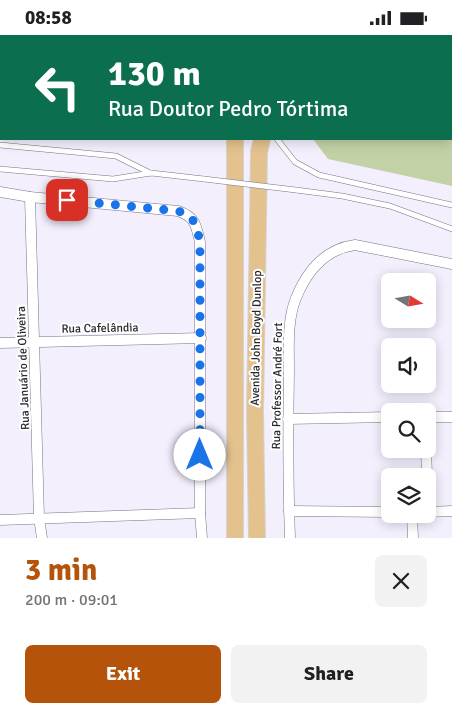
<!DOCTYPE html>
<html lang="en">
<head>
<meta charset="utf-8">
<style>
  :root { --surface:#fff; --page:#f2f2f2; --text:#202124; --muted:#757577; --accent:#b45309 }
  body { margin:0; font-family:Signika,sans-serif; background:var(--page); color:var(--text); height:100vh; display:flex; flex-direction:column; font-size:19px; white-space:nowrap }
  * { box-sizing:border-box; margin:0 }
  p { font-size:16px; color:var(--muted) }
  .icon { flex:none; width:28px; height:28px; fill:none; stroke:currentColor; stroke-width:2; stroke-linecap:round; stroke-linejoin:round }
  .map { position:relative; height:503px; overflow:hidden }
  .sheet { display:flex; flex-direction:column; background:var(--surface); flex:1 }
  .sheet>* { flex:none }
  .hud { position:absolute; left:0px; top:0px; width:452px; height:105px; box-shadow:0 2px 12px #0003; background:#0b6e4f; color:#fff; overflow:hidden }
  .needle { width:32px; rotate:101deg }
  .fabs { position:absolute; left:381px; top:238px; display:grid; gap:10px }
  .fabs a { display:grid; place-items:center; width:55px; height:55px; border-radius:8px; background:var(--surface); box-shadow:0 2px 12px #0003; font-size:25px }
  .pin { position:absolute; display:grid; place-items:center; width:42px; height:42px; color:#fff; margin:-21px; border-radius:10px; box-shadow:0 2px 8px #0006 }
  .me { position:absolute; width:55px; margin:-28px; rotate:0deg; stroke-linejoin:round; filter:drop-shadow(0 0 4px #0008) }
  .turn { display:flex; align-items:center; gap:18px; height:105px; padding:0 25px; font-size:22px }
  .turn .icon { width:65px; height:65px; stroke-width:2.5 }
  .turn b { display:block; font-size:35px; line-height:42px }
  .round { display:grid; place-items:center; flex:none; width:52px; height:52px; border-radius:8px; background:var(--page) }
  .head { display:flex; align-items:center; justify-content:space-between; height:85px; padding:0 25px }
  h1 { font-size:30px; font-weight:700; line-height:38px; color:var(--accent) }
  .cta { display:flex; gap:10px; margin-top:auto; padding:10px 25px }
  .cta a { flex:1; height:58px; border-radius:8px; background:var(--accent); color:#fff; font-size:20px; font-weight:700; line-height:58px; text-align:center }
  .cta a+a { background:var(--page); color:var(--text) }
  .status { display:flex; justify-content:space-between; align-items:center; height:35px; padding:0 25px; background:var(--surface); direction:ltr }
  .status svg { height:14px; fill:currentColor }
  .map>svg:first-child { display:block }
  .green { fill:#c2d2a6 }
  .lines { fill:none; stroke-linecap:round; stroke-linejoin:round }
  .lane-casing { stroke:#787380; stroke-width:6 }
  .street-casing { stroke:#787380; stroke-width:11 }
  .primary-casing { stroke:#d4d4d5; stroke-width:18 }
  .path { stroke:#b2aeb9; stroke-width:2.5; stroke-dasharray:5 2.5; stroke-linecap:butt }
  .lane { stroke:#fff; stroke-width:5 }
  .street { stroke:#fff; stroke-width:10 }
  .primary { stroke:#e3c28d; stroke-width:16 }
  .lane-bridge-casing { stroke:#787380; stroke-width:6; stroke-linecap:butt }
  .lane-bridge { stroke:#fff; stroke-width:5 }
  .route { stroke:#1a73e8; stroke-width:9; stroke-dasharray:0 16.2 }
  .labels { text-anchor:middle; stroke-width:4; stroke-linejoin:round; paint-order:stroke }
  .street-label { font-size:12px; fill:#29272c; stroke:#fff }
</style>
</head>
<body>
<div class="status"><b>08:58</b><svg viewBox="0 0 49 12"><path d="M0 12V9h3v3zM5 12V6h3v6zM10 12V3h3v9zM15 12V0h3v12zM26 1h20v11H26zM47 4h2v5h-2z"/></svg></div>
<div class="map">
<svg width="452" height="503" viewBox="0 0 452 503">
  <rect width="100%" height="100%" fill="#f4effd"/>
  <!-- green -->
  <path class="green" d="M345,0h107v151l-124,-27 -15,-20h138v-103h-106z"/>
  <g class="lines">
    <defs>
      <g id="lane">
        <path d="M277,104l18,23 24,13 133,30"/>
        <path d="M0,110l116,11 34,17"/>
        <path d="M0,134l113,10 38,-6 53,6"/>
        <path d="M296,155l46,6 48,10 62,23"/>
      </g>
      <g id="street">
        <path d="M183,0l1,1"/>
        <path d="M323,1v-1"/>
        <path d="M0,77h1"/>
        <path d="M0,157l30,5 148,14c18,6 18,15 22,31v271l2,25"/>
        <path d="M30,162l9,321 3,20"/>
        <path d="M0,308l201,-5"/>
        <path d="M428,382h24"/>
        <path d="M288,384l102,-2"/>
        <path d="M426,414l1,27"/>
        <path d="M289,476l101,1"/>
        <path d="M428,477l24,-1"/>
        <path d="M412,479l1,24"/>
        <path d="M0,485l200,-7"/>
        <path d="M290,503c-2,-56 -2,-112 -1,-168 0,-23 -2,-50 7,-72 11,-27 29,-49 59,-53l97,19"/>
      </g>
      <g id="primary">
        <path d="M270,0v1"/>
        <path d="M236,1v-1"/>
        <path d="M235,503v-399"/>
        <path d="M257,503l-2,-125 4,-261 3,-13"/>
      </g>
    </defs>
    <!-- lane casing -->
    <use href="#lane" class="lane-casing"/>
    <!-- street casing -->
    <use href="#street" class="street-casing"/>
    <!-- primary casing -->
    <use href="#primary" class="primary-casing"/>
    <!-- path -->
    <path class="path" d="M451,65h1"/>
    <!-- lane -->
    <use href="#lane" class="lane"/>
    <!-- street -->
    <use href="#street" class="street"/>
    <!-- primary -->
    <use href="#primary" class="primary"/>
    <defs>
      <path id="lane-bridge" d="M204,144l92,11"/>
    </defs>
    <!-- lane-bridge casing -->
    <use href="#lane-bridge" class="lane-bridge-casing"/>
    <!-- lane-bridge -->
    <use href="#lane-bridge" class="lane-bridge"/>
  </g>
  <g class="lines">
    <!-- route -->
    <path class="route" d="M67,165l111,11c18,6 18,14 22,31v213"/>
  </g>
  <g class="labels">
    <!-- street labels -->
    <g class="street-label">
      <text transform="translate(100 293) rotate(-1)" y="4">Rua Cafelândia</text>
      <text transform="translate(256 303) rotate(-89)" y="4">Avenida John Boyd Dunlop</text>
      <text transform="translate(23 333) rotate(-92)" y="4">Rua Januário de Oliveira</text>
      <text transform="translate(277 351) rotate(-89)" y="4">Rua Professor André Fort</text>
    </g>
  </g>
</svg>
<div class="fabs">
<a><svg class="needle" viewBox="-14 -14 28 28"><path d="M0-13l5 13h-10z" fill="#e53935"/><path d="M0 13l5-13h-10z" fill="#757577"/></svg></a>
<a><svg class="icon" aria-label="sound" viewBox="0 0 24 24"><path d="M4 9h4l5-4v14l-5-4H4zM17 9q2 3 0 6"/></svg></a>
<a><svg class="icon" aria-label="search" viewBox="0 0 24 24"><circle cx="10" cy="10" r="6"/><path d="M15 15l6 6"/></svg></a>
<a><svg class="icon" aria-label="layers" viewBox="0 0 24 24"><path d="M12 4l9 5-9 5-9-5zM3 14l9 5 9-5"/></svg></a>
</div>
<div class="pin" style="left:67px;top:165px;background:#d93025"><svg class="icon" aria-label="arrive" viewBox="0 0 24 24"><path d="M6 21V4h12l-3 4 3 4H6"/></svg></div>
<svg class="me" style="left:200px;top:420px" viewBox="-20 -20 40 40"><circle r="19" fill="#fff"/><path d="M0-13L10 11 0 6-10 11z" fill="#1a73e8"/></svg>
<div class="hud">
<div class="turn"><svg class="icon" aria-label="left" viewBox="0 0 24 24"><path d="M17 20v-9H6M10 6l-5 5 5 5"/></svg><div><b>130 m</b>Rua Doutor Pedro Tórtima</div></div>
</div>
</div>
<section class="sheet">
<div class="head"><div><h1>3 min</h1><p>200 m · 09:01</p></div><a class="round"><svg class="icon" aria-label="close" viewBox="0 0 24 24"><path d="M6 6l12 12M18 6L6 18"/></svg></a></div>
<div class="cta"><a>Exit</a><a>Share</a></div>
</section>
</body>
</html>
